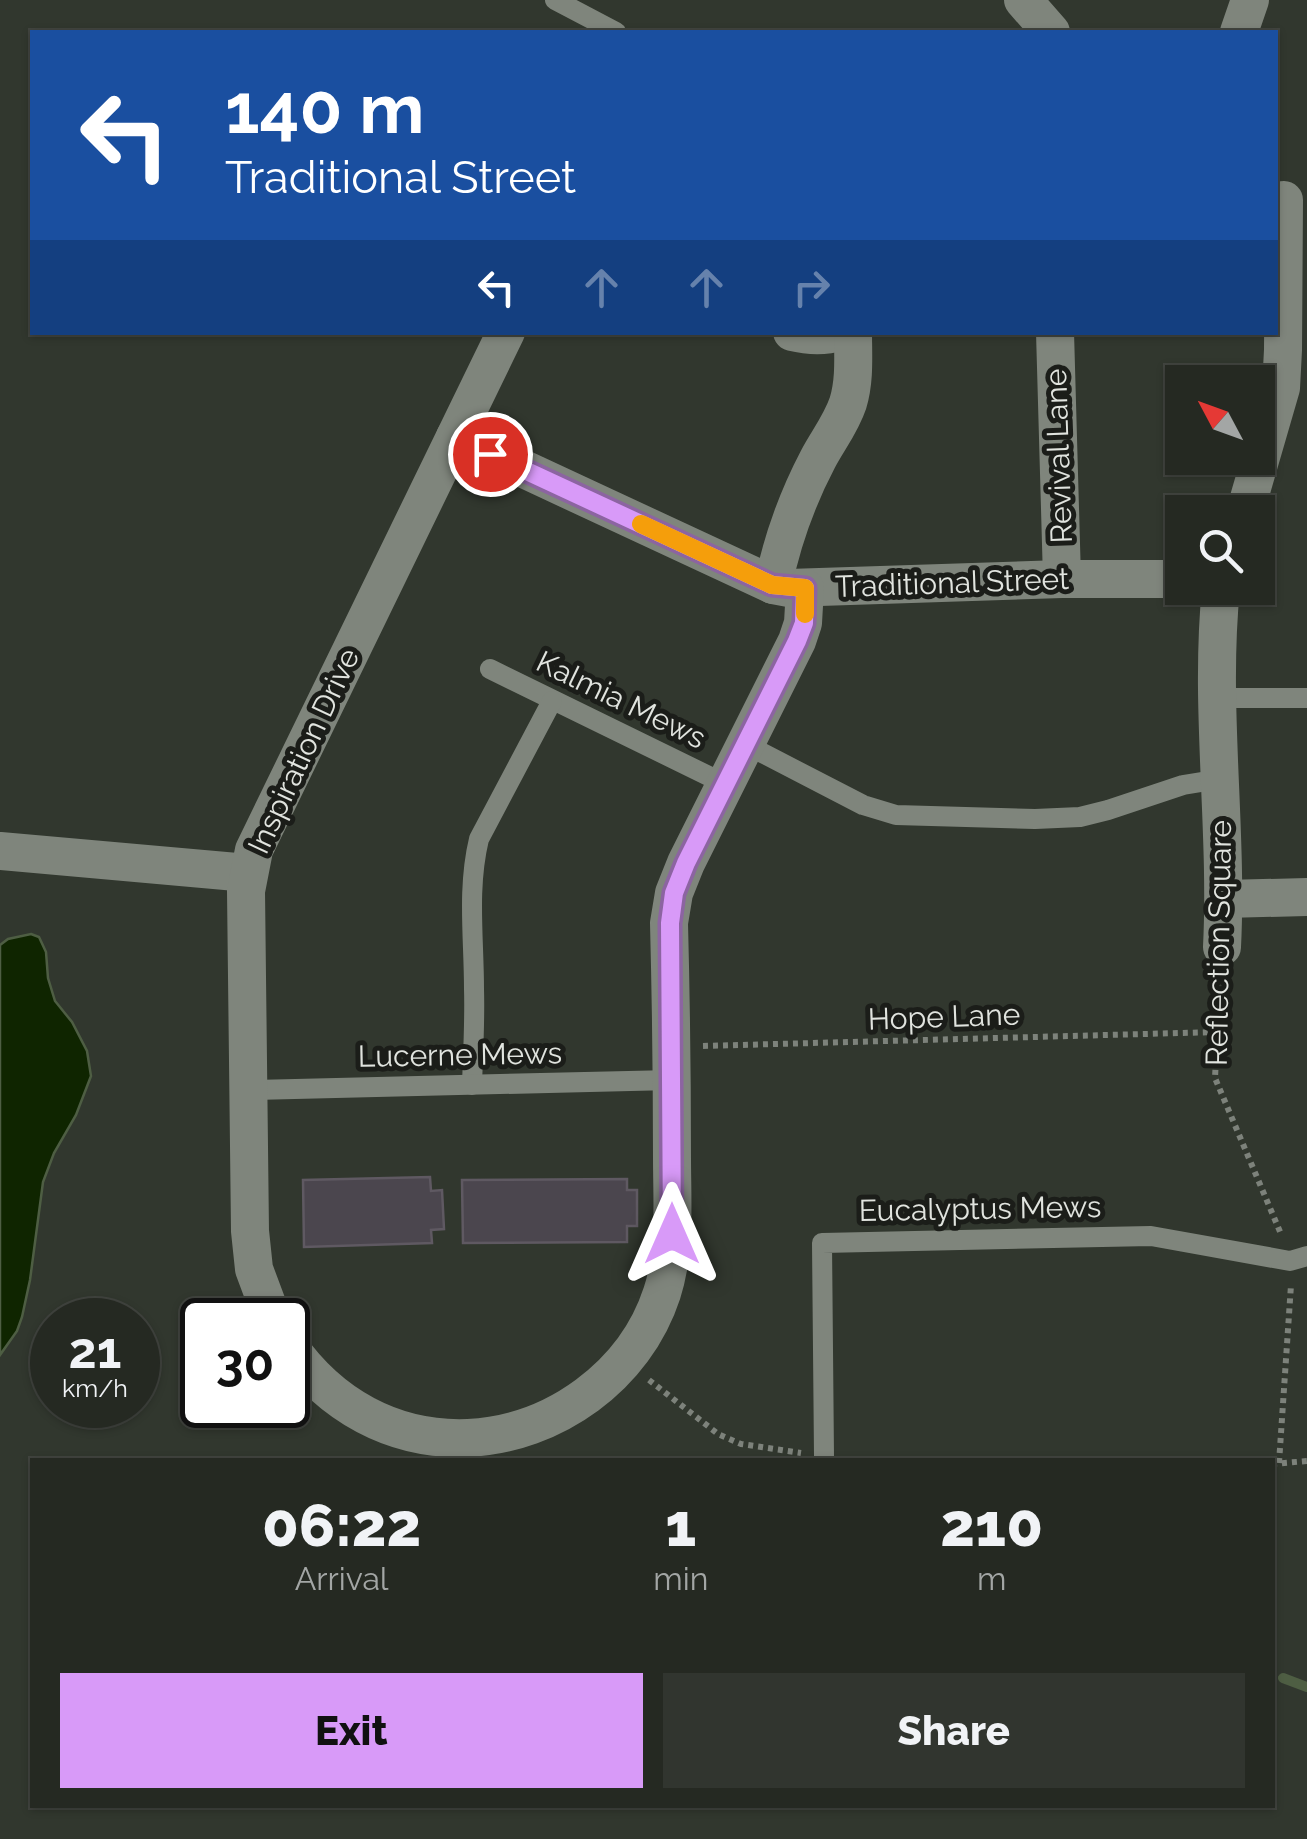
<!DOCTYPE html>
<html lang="en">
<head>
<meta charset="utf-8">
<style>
  :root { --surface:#252922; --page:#31352f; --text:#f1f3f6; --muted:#a3a6a5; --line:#424540; --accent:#d89af8 }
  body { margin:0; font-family:Raleway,sans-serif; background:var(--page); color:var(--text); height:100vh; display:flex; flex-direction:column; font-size:38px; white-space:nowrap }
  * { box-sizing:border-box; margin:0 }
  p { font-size:32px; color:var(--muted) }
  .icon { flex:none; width:55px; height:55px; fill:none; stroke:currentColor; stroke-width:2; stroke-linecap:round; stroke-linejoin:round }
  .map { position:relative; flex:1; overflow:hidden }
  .side { position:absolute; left:30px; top:1458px; width:1245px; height:350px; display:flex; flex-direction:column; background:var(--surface); border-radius:0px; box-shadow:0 2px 8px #0004,0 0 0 2px var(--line) }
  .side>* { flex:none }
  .hud { position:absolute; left:30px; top:30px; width:1248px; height:305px; border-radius:0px; box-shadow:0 2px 8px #0004,0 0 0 2px var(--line); background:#1a4fa0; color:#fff; overflow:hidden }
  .needle { width:65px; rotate:311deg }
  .buttons { position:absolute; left:1165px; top:365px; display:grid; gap:20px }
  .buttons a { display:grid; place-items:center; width:110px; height:110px; border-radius:0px; background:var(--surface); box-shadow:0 2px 8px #0004,0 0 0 2px var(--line); font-size:50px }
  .speed { position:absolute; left:30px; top:1298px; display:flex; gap:20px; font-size:50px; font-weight:700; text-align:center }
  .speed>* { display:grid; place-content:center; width:130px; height:130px; border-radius:50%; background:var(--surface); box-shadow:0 2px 8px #0004,0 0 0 2px var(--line); line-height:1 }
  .speed small { font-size:25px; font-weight:400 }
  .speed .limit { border:5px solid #111; border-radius:15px; background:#fff; color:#111 }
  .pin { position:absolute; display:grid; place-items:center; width:85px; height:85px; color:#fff; margin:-42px; border:5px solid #fff; border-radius:50%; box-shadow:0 2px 10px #0007 }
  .me { position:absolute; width:110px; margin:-55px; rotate:0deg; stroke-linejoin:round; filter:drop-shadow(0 0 8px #0008) }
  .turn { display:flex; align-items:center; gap:35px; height:210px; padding:0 30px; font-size:45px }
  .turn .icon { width:130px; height:130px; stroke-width:2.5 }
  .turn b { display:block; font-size:70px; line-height:85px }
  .lanes { display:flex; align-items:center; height:95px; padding:0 30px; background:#0003; justify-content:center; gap:50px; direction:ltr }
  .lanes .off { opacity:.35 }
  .eta { display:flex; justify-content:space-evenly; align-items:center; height:170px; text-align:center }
  .eta b { font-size:60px; font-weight:800; line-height:70px }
  .primary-button { display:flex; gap:20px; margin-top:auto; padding:20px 30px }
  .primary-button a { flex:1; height:115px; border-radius:0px; background:var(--accent); color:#111; font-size:40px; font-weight:800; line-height:115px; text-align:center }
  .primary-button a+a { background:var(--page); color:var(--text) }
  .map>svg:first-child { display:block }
  .water { fill:#0f2500; stroke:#4e5e43; stroke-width:2.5 }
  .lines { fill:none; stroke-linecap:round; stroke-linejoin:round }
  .stream { stroke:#4e5e43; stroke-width:10 }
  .building { fill:#4b464e; stroke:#5f5962; stroke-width:2.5 }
  .path { stroke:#7d827b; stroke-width:6; stroke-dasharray:5 5; stroke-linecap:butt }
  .service { stroke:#7f857c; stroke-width:20 }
  .minor { stroke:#7f857c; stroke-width:38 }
  .route-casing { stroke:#8c64a1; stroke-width:25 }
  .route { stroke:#d89af8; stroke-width:18 }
  .slow { stroke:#f59e0b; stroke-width:18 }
  .labels { text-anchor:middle; stroke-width:10; stroke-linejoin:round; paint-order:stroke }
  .street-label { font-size:30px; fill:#e1e4df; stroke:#1b1d19 }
</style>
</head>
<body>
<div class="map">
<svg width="1307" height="1839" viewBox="0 0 1307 1839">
  <rect width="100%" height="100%" fill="#31372e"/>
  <!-- water -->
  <path class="water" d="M31,934l8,3 7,15 2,26 7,23 17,21 15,29 4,25 -15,39 -22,38 -11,29 -13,98 -8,37 -5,14 -17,24v-410l8,-6z"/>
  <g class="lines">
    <!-- stream -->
    <path class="stream" d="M1283,1678l24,9"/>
  </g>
  <!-- building -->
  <g class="building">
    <path d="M430,1177l1,14 11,-1 2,39 -13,1 1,13 -128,4 -1,-67z"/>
    <path d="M627,1179v11h10v36h-10v16l-164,1 -1,-63z"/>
  </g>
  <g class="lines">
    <!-- path -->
    <g class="path">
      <path d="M1220,980l-5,98 66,156"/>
      <path d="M703,1046l514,-14"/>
      <path d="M649,1380l69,54 23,10 60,9"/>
      <path d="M1279,1463l12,-178"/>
      <path d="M1272,1464l35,-3"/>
    </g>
    <!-- service -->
    <g class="service">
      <path d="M555,0l61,32"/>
      <path d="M490,669l235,115"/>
      <path d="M1216,698h91"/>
      <path d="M745,744l118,61 33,10 139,4 45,-2 28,-7 75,-25 37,-6"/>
      <path d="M472,1085c1,-32 3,-64 2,-96 0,-51 -7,-100 5,-150l73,-138"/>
      <path d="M249,1090l423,-10"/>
      <path d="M824,1456l-2,-213 329,-7 139,25 17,-5"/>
    </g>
    <!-- minor -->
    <g class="minor">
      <path d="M1023,0l28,32"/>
      <path d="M1239,32l11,-32"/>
      <path d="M792,332c17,4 31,5 47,0"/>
      <path d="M1055,332l7,247"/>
      <path d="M455,437l318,148 16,3 273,-9h120"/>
      <path d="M1245,512l36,-124 2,-38 1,-150"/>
      <path d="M773,585c9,-44 24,-86 45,-126 10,-19 23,-35 30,-56 7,-23 5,-47 5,-71"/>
      <path d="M1221,588c-12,119 7,239 1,359"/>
      <path d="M0,851l248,22"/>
      <path d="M1225,899l82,-2"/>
      <path d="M273,1320l-19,-51 -4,-38 -4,-340 8,-41 252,-518"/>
      <path d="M288,1345c42,60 105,96 180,93 86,-4 167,-62 194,-145 14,-43 10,-91 10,-135 0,-79 -1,-157 -3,-235l5,-30 12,-30 111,-222 6,-18 2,-35"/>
    </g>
  </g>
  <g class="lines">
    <defs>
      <path id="route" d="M490,454l282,131 33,3 -1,35 -7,18 -111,222 -12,30 -4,30 2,311"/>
    </defs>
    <!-- route casing -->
    <use href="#route" class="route-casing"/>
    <!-- route -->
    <use href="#route" class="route"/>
    <!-- slow -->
    <path class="slow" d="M641,524l131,61 33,3v26"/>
  </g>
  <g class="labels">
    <!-- street labels -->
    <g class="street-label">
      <text transform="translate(1059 456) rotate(-92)" y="10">Revival Lane</text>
      <text transform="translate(952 583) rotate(-2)" y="10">Traditional Street</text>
      <text transform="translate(621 700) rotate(26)" y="10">Kalmia Mews</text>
      <text transform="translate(304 751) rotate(-65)" y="10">Inspiration Drive</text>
      <text transform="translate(1219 943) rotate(-89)" y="10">Reflection Square</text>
      <text transform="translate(944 1017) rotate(-2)" y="10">Hope Lane</text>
      <text transform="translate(460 1055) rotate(-1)" y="10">Lucerne Mews</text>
      <text transform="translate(980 1209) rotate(-1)" y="10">Eucalyptus Mews</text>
    </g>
  </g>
</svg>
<div class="buttons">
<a><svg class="needle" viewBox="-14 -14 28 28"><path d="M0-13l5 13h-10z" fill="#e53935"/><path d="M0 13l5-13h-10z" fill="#a3a6a5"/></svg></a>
<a><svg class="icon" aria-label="search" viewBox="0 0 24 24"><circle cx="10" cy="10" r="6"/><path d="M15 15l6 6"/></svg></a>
</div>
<div class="speed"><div>21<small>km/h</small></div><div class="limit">30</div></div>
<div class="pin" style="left:490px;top:454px;background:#d93025"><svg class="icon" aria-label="arrive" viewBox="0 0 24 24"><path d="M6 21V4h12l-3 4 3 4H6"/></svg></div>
<svg class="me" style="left:672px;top:1234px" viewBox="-20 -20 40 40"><path d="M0-17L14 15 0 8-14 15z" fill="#d89af8" stroke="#fff" stroke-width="4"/></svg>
<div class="hud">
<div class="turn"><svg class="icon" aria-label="left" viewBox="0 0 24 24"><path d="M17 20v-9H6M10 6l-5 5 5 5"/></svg><div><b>140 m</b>Traditional Street</div></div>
<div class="lanes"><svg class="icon" aria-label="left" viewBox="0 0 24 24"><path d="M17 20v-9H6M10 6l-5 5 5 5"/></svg><svg class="icon off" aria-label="ahead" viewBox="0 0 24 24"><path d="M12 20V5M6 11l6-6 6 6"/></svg><svg class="icon off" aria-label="ahead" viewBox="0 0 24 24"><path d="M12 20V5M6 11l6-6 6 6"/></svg><svg class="icon off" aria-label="right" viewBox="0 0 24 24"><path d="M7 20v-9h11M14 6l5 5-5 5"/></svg></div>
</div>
<section class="side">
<div class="eta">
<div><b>06:22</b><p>Arrival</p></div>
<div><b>1</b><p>min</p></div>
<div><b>210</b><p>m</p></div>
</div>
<div class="primary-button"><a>Exit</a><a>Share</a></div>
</section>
</div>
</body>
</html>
